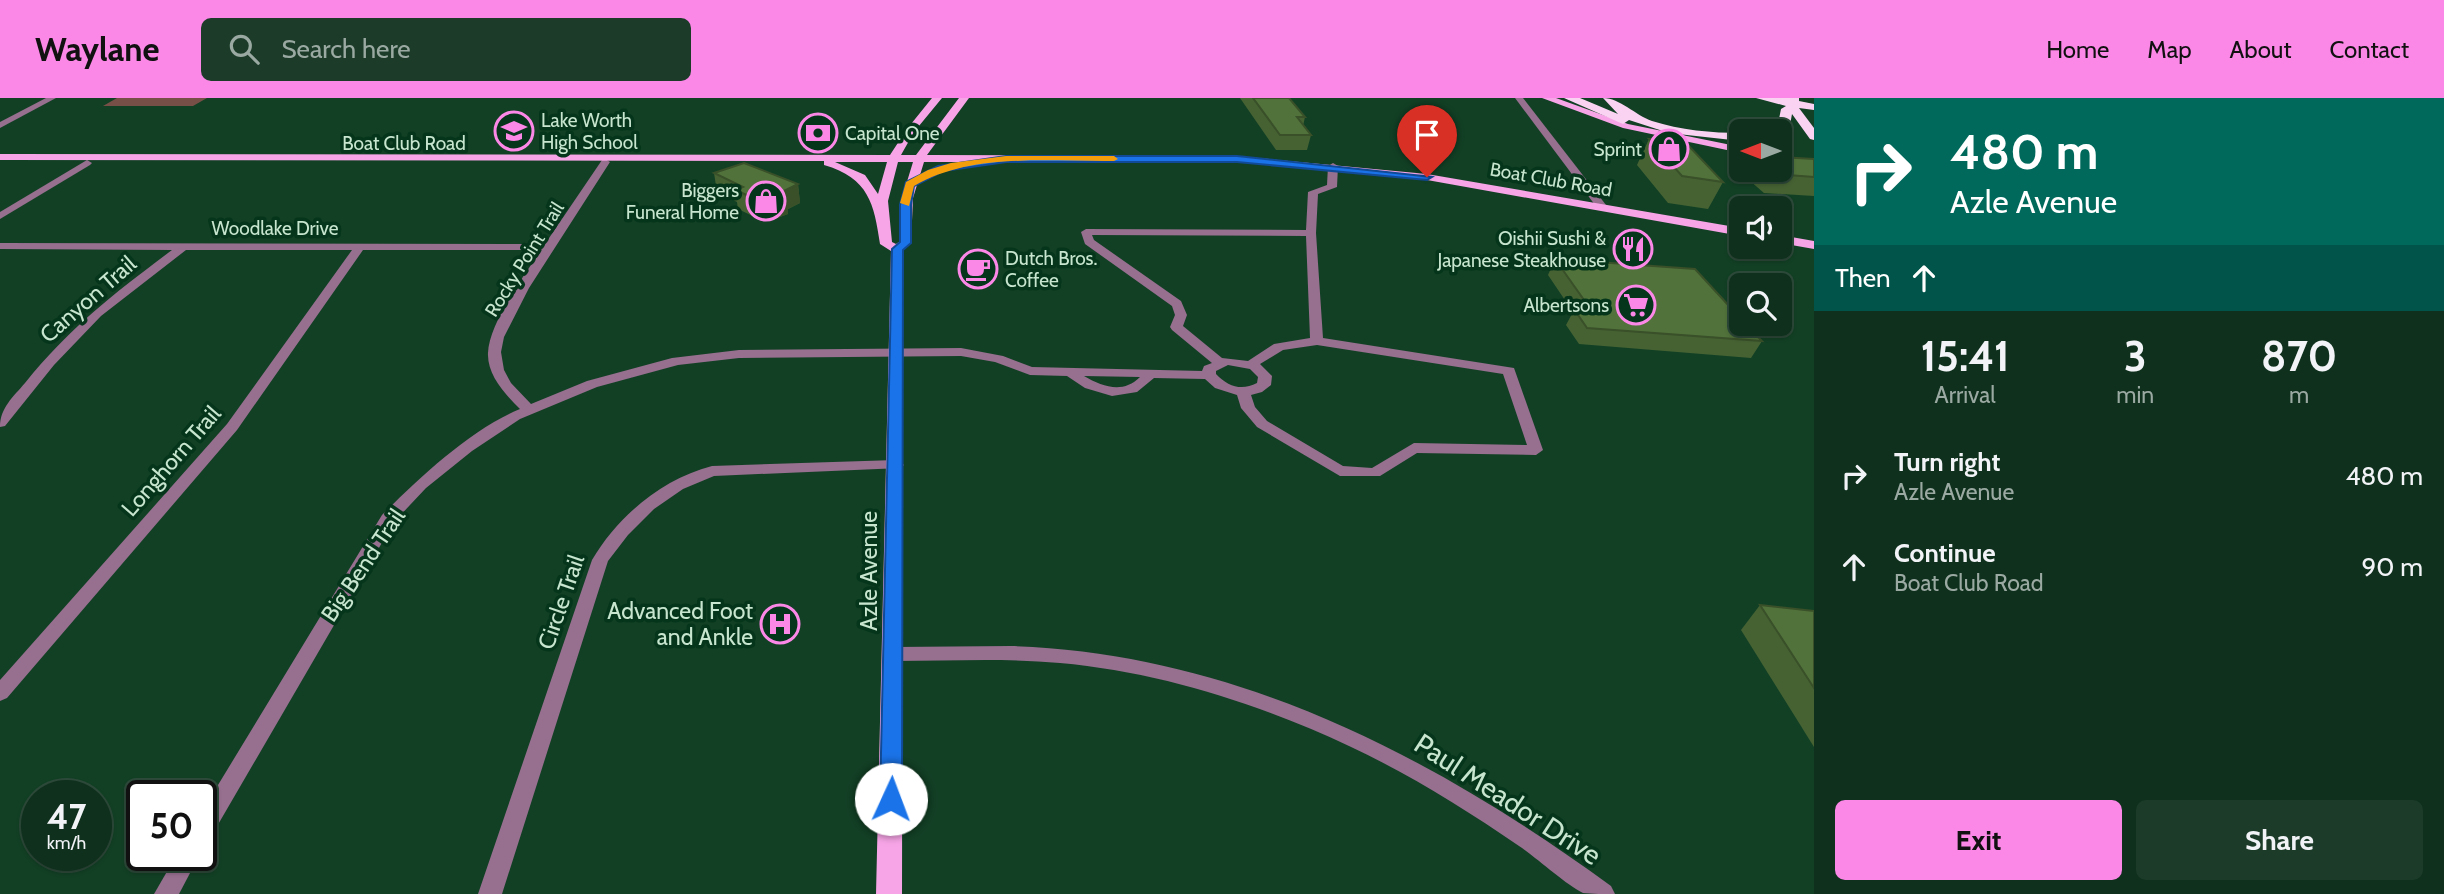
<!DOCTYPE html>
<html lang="en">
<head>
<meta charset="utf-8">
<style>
  :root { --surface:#0e301c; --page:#1c3c29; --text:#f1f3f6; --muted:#9ba9a3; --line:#2e4b3b; --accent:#fb87e6 }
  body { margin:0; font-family:Cabin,sans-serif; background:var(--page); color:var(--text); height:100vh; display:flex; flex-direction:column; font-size:26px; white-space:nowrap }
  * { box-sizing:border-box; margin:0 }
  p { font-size:23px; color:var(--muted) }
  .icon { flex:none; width:38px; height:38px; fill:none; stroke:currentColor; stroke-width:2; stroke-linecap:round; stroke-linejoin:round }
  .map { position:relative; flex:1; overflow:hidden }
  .drawer { display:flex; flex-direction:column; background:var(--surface); width:630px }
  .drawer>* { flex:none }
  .guide { background:#00695c; color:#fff; overflow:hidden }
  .needle { width:46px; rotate:270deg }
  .controls { position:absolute; left:1729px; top:21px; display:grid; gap:14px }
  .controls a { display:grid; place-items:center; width:63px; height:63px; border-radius:10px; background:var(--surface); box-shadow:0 2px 5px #0004,0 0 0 2px var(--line); font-size:35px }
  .speed { position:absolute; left:21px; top:682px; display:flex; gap:14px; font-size:35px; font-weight:700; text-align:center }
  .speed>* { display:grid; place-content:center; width:91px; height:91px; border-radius:50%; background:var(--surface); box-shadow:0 2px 5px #0004,0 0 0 2px var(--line); line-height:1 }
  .speed small { font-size:18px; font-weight:400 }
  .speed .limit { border:4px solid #111; border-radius:10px; background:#fff; color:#111 }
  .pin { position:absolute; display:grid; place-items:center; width:60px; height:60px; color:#fff; margin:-72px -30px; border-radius:50% 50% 50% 0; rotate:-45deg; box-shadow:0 0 7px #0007 }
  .pin .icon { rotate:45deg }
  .me { position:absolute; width:77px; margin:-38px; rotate:2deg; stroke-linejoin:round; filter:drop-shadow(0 0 5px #0008) }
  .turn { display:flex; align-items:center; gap:24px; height:147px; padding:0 21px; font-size:32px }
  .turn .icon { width:91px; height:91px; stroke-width:2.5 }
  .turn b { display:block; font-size:49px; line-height:60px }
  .then { display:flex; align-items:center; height:66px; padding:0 21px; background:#0003; gap:14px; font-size:26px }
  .eta { display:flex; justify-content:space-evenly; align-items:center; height:119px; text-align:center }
  .eta b { font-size:42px; font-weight:800; line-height:49px }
  .primary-button { display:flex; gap:14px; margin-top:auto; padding:14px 21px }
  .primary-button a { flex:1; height:80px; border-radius:10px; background:var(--accent); color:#111; font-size:28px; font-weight:800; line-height:80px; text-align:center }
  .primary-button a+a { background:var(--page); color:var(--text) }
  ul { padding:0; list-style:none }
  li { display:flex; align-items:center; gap:21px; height:91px; padding:0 21px }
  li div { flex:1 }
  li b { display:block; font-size:26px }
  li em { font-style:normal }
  header { display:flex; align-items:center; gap:42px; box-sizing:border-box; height:98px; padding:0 35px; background:var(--accent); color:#111 }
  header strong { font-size:33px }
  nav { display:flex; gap:38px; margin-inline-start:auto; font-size:24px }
  .search { width:490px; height:63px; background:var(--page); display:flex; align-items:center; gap:18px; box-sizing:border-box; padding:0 24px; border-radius:10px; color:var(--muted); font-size:26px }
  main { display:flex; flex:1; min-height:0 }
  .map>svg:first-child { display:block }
  .green { fill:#774f46 }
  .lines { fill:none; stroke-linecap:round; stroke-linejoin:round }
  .minor { fill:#976f8f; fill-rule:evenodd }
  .major { fill:#f8a5e7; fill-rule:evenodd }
  .highway { fill:#fbd3f2; fill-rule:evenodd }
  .wall { fill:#466233 }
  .shaded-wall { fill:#395029 }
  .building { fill:#51723b; stroke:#395029; stroke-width:2 }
  .route { fill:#1a73e8; stroke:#114b97; stroke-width:2 }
  .slow { fill:#f59e0b }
  .labels { text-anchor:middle; stroke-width:7; stroke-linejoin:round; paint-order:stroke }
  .far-poi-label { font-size:19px; fill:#c7e5cf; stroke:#05361b; text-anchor:end }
  .far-street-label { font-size:19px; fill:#c7e5cf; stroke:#05361b }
  .street-label { font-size:23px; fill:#c7e5cf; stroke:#05361b }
  .poi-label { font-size:23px; fill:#c7e5cf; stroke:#05361b; text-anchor:end }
  .near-street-label { font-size:28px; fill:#c7e5cf; stroke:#05361b }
</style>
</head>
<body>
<header>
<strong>Waylane</strong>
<div class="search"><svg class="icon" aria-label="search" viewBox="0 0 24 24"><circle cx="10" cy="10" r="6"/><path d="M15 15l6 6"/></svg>Search here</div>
<nav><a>Home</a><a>Map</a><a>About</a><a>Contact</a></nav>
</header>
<main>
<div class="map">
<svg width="1814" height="796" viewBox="0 0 1814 796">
  <rect width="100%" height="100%" fill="#124025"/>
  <!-- green -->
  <path class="green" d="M117,0h90l-14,8h-90z"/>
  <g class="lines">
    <!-- minor -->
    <g class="minor">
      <path d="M46,0h10l-56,30v-6z"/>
      <path d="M1515,0h8l83,107v4h-8z"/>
      <path d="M605,61l5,3 -81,126 -25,49 -3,15 3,18 7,13 20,21 56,-23 85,-23 67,-8 222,-2 42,8 29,11 170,4 2,-5 8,-3 -40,-33 -2,-3 5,-12 -3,-9 -87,-62 -4,-12 5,-3 220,1 2,-38 19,-7 1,-19 5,-3 5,3 -1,21 -19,7 -2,39 7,105 191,30 29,82 -7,5 -119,-2 -37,23h-40l-83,-49 -16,-19 -4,-13 -22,-7 -10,-9 -51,-1 -17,14 -25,4 -27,-8 -18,-12 -37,-1 -35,-13 -34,-6 -222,2 -61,7 -81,22 -77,32 -48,32 -46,37 -32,34 -185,318 -8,3v-30l181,-298c37,-37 89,-86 138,-106 -15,-15 -33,-34 -32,-56 1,-30 36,-77 53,-103h-178l-126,180 -230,268 -7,3v-21l227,-256 125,-174h-166l-85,66 -47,49 -49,61 -5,1c0,-19 13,-30 25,-44 45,-56 91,-91 147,-133l-172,-1v-6l545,1 57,-84zM1092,137l214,1 4,102 -36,6 -26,17 -26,-3 -39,-32 4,-11 -6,-14 -87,-61zM1317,247l186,29 24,71 -113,-2 -42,25 -29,-2 -76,-45 -12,-14 -4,-12 11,-3 9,-7 1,-9 -12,-12 23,-14zM1228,267l22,4 8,8 -1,6c-15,8 -29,4 -41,-9v-3zM1084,278l56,1c-17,17 -37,10 -56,-1z"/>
      <path d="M87,62l5,3 -2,2 -90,54v-7z"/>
      <path d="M896,362l5,2 3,3 -3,3 -187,8 -31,13 -29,20 -26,26 -20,26 -106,333h-24l114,-334c26,-44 70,-81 120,-94z"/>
      <path d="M1011,548c225,7 423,111 600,240l4,8c-9,0 -24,0 -32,-1 -18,-9 -46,-35 -64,-47 -54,-37 -110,-72 -170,-100 -90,-42 -189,-74 -289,-83 -55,-5 -110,-2 -165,-2l-7,-2 -2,-5 2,-5 7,-2z"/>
      <path d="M176,758h23l-20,38h-25z"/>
    </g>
    <!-- major -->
    <g class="major">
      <path d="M932,0h10l-28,34 -13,23h15l43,-57h10l-42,57 310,1 190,18 314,54v8l-314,-56 -190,-18h-313l-11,36 -2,45 -8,7 -1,644h-26l15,-643 -11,-7c-6,-40 -11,-66 -56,-79v-4l-824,-1v-6l890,1 17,-26zM835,64h52l-9,32 -13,-19zM898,64h15l-11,36 -3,44 -3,2 -4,-2 -4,-41z"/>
      <path d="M1542,0h14l72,26 113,23v6l-118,-25z"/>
      <path d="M1780,137l34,6v8l-34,-6z"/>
    </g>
    <!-- highway -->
    <g class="highway">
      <path d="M1564,0h16l38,16 -15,-16c17,0 32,17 49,23 28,9 60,12 89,12v8l-72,-8 -40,-13 -6,4z"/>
      <path d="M1756,0h43v3l15,3v6l-15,-2 15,20v12l-4,-1 -18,-25 -2,11 -8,9 -10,-3 6,-7 3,-15 5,-3z"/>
    </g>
  </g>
  <!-- wall -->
  <g class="wall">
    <path d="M1240,0h49l16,19 -2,9 8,9 -4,15h-31z"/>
    <path d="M1660,35l24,9 39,40 -15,27 -40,-6 -31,-38 12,-26 7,1z"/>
    <path d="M1814,61v37l-50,-3 -22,-19 3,-4h35z"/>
    <path d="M714,75l84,11 2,19 -12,6v5l-19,7 -8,-1 -23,-11 -1,-7 -20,-10z"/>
    <path d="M1555,161l207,82 -11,17 -172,-14 -13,-19 7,-13 -25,-37z"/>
    <path d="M1760,507l54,6v136l-73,-117z"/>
  </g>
  <!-- shaded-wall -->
  <path class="shaded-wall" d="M798,86l2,19 -12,6v5l-19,7 -2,-19 15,-10z"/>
  <!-- building -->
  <g class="building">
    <path d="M1253,0h36l16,19h-8l14,18h-31z"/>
    <path d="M1660,35l18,2 6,7 -19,-1z"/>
    <path d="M1649,41l36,3 38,40 -41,-6z"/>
    <path d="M1780,59l34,2v18l-39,-3 -6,-4h11z"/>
    <path d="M744,65l54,21 -16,8 5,2 -20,8 -8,-1 -23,-11 7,-3 -29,-14z"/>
    <path d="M1555,161l140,10 46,50v5h4l17,17 -175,-13 -13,-19 17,1z"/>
    <path d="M1760,507l54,6v77z"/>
  </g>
  <!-- route -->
  <path class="route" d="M1006,58h231l195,21 -5,3 -190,-18h-231l-63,9 -29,15 -3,19v38l-8,7 -1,549 -3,7 -8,3 -7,-3 -4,-7 12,-550 8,-7v-37l6,-23 32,-16z"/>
  <!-- slow -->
  <path class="slow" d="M1006,58h108l4,3 -4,2c-65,1 -142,-9 -200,25l-5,20 -9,-3 6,-21 22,-12 23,-7z"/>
  <!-- icons -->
  <defs>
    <symbol id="school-ring" viewBox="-11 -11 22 22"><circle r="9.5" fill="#05361b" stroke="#fb87e6" stroke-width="1.5"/><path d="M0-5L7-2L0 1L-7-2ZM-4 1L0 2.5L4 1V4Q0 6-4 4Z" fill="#fb87e6"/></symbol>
    <symbol id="bank-ring" viewBox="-11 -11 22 22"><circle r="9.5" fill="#05361b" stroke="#fb87e6" stroke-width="1.5"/><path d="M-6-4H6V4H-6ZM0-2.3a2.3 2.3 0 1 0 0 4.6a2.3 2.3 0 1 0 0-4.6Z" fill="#fb87e6"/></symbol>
    <symbol id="shop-ring" viewBox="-11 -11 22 22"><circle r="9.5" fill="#05361b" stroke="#fb87e6" stroke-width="1.5"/><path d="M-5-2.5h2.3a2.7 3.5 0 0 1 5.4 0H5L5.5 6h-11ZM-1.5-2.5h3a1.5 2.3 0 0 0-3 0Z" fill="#fb87e6"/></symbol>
    <symbol id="restaurant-ring" viewBox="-11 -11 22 22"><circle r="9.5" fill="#05361b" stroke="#fb87e6" stroke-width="1.5"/><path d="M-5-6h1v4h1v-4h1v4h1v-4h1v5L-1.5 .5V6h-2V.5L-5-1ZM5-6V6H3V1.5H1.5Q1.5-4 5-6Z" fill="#fb87e6"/></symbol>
    <symbol id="cafe-ring" viewBox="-11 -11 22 22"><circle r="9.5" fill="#05361b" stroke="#fb87e6" stroke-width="1.5"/><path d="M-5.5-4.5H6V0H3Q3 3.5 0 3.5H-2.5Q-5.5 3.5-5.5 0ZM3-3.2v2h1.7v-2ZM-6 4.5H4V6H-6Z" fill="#fb87e6"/></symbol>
    <symbol id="supermarket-ring" viewBox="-11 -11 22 22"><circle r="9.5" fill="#05361b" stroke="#fb87e6" stroke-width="1.5"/><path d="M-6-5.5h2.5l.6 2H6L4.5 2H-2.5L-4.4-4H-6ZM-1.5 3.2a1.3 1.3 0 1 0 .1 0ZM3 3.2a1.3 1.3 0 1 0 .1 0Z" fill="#fb87e6"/></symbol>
    <symbol id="hospital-ring" viewBox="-11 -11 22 22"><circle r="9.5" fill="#05361b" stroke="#fb87e6" stroke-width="1.5"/><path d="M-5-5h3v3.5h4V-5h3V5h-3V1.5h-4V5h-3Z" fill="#fb87e6"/></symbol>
  </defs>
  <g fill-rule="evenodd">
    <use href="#school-ring" x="492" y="11" width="44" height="44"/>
    <use href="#bank-ring" x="796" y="13" width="44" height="44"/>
    <use href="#shop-ring" x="1647" y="29" width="44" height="44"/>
    <use href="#shop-ring" x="744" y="81" width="44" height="44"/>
    <use href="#restaurant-ring" x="1611" y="129" width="44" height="44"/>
    <use href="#cafe-ring" x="956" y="149" width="44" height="44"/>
    <use href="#supermarket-ring" x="1614" y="185" width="44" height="44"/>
    <use href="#hospital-ring" x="758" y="504" width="44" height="44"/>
  </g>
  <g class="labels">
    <!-- far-poi labels -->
    <g class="far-poi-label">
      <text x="541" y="29" text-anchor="start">Lake Worth<tspan x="541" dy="22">High School</tspan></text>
      <text x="845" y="42" text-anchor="start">Capital One</text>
      <text x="1642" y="58">Sprint</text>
      <text x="739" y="99">Biggers<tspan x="739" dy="22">Funeral Home</tspan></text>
      <text x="1606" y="147">Oishii Sushi &amp;<tspan x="1606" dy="22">Japanese Steakhouse</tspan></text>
      <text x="1005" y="167" text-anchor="start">Dutch Bros.<tspan x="1005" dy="22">Coffee</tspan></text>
      <text x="1609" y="214">Albertsons</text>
    </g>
    <!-- far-street labels -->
    <g class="far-street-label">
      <text x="404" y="52">Boat Club Road</text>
      <text transform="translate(1551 81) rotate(10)" y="7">Boat Club Road</text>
      <text x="275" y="137">Woodlake Drive</text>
      <text transform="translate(524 161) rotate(-58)" y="7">Rocky Point Trail</text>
    </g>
    <!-- street labels -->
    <g class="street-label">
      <text transform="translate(88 201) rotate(-41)" y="8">Canyon Trail</text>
      <text transform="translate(171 363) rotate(-49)" y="8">Longhorn Trail</text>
      <text transform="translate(363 467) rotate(-56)" y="8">Big Bend Trail</text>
      <text transform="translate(869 473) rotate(-90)" y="8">Azle Avenue</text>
      <text transform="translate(561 504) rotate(-71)" y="8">Circle Trail</text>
    </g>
    <!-- poi labels -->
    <g class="poi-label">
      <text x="753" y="521">Advanced Foot<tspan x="753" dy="26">and Ankle</tspan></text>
    </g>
    <!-- near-street labels -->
    <g class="near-street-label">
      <text transform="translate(1508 701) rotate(33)" y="10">Paul Meador Drive</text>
    </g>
  </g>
</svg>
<div class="controls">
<a><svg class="needle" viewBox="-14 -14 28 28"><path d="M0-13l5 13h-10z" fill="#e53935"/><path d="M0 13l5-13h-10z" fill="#9ba9a3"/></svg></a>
<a><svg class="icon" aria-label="sound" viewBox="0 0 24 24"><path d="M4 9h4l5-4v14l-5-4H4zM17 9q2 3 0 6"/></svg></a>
<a><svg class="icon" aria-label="search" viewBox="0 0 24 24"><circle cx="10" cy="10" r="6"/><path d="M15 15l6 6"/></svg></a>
</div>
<div class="speed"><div>47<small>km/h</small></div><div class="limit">50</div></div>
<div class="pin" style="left:1427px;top:79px;background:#d93025"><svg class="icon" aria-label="arrive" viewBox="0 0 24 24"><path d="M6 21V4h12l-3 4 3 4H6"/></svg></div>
<svg class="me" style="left:891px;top:701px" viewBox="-20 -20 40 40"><circle r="19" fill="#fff"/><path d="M0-13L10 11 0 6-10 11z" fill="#1a73e8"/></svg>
</div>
<section class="drawer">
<div class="guide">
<div class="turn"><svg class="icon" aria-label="right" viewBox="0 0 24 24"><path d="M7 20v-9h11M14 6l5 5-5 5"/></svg><div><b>480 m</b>Azle Avenue</div></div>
<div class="then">Then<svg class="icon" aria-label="ahead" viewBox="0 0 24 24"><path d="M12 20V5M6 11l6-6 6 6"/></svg></div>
</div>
<div class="eta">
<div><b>15:41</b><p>Arrival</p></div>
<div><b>3</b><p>min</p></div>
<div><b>870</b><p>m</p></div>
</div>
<ul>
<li><svg class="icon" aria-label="right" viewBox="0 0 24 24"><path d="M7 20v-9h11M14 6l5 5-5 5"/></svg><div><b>Turn right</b><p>Azle Avenue</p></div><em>480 m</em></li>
<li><svg class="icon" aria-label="ahead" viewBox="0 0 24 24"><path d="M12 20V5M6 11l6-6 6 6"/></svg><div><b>Continue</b><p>Boat Club Road</p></div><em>90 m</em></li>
</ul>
<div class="primary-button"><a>Exit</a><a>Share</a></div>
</section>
</main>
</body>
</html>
